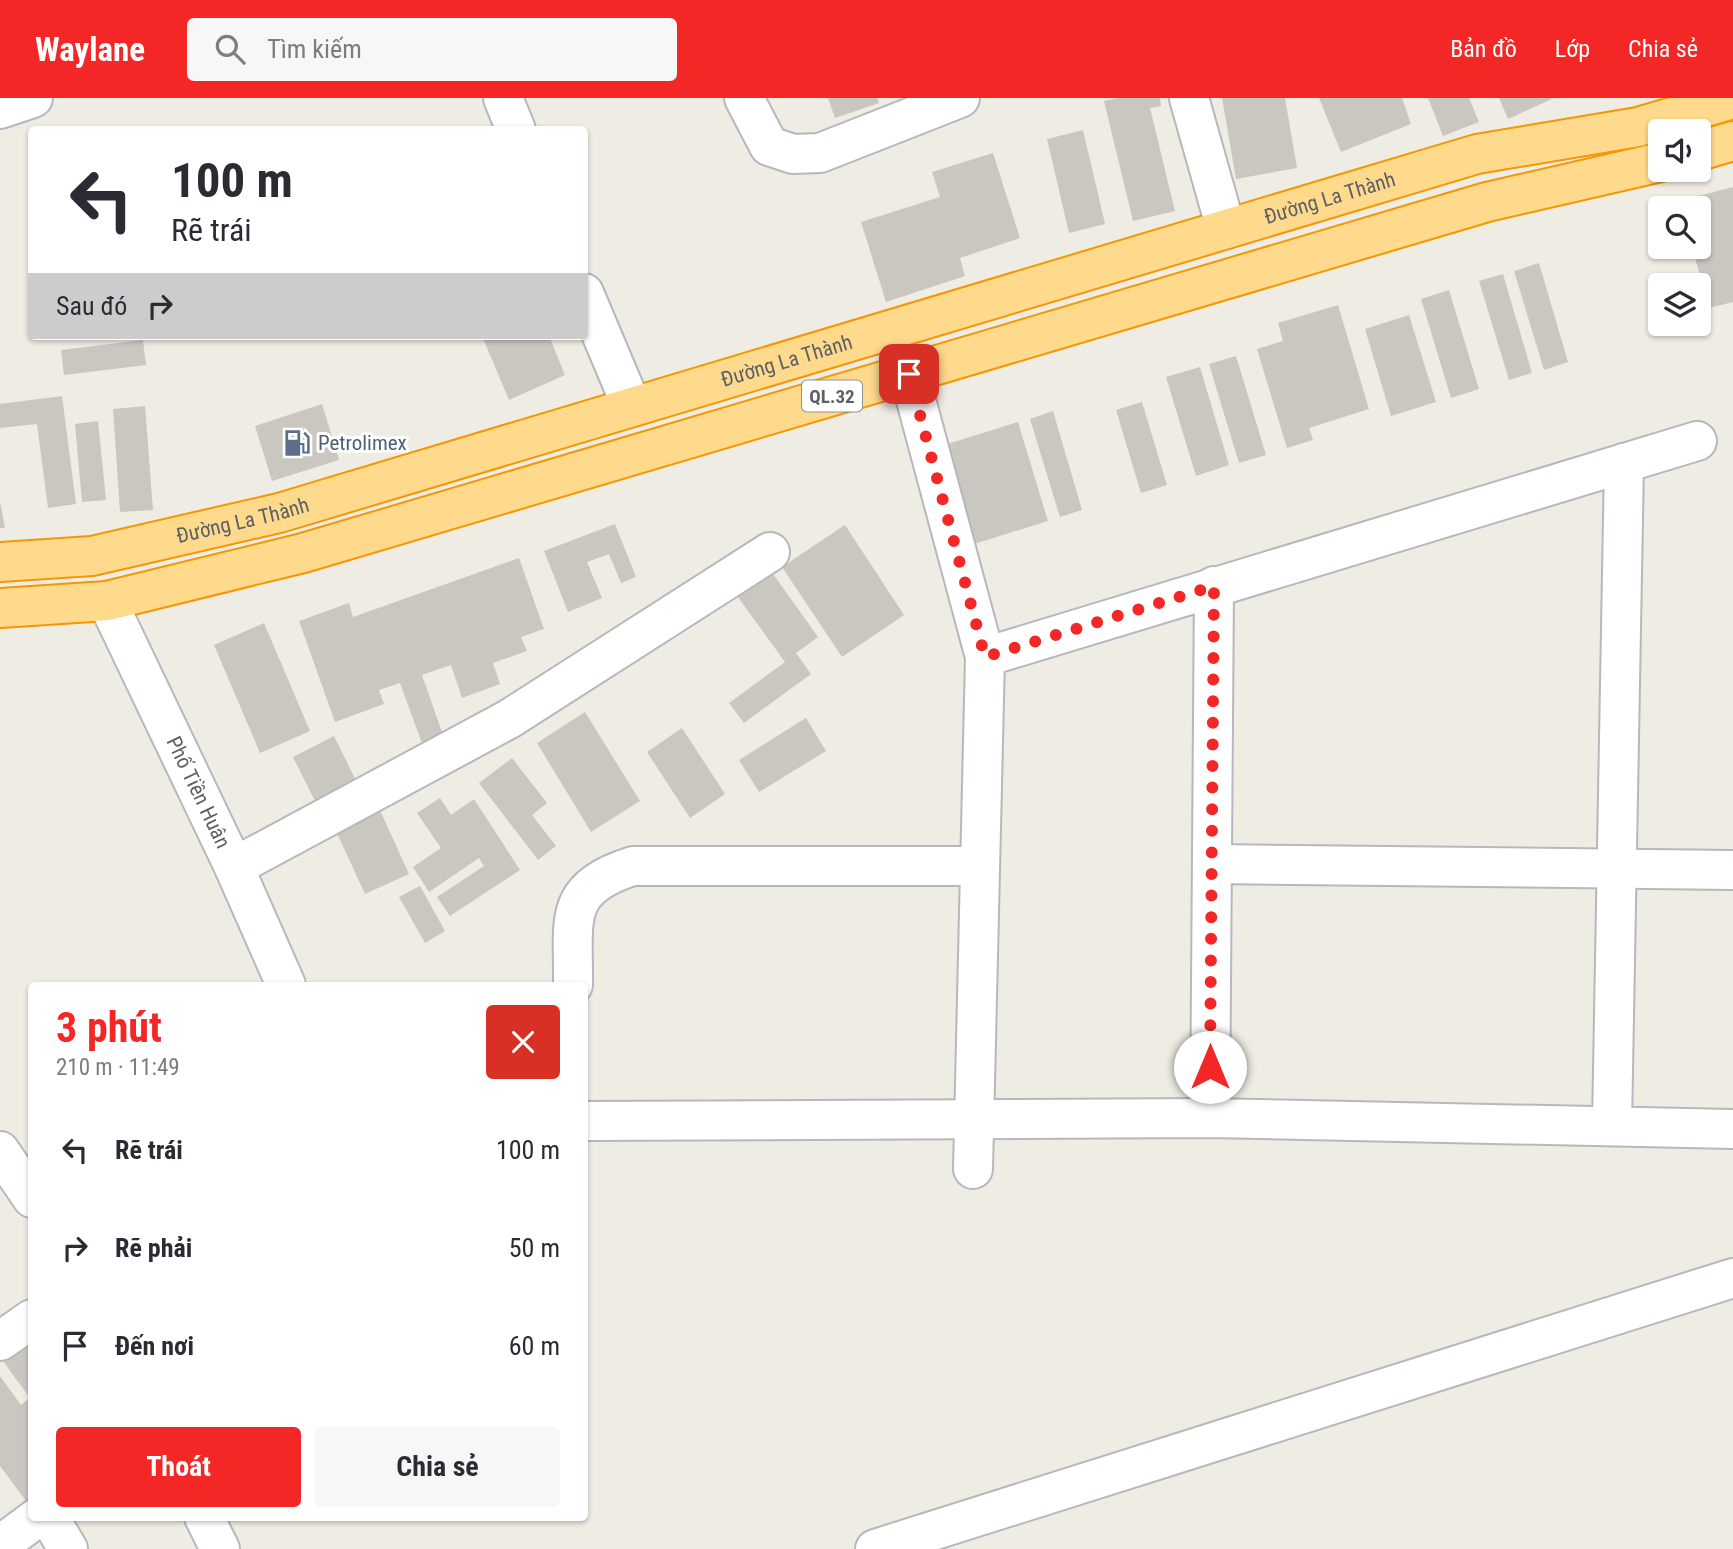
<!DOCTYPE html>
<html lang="vi">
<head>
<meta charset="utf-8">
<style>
  :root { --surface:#fff; --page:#f7f7f7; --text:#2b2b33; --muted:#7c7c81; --accent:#f32826 }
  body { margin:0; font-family:"Roboto Condensed",sans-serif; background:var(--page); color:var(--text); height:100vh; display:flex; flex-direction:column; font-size:26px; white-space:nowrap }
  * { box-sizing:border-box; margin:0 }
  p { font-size:23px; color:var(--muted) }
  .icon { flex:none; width:38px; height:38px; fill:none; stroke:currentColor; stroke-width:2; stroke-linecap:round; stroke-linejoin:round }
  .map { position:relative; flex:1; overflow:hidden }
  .panel { position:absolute; left:28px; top:884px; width:560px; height:539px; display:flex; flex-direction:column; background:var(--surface); border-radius:7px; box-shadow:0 2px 5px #0004 }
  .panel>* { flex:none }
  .banner { position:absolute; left:28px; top:28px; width:560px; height:214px; border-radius:7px; box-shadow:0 2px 5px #0004; background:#fff; color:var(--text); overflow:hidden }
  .controls { position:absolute; left:1648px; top:21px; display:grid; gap:14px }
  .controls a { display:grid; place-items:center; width:63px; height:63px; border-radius:7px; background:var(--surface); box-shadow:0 2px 5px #0004; font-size:35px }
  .pin { position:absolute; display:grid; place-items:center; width:60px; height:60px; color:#fff; margin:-30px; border-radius:14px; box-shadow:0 4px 10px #0006 }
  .me { position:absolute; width:77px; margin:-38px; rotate:0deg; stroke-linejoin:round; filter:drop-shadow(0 0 5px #0008) }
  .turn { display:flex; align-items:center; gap:24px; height:147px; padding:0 28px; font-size:32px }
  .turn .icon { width:91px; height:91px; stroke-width:2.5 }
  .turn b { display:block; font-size:49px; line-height:60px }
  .then { display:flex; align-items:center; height:66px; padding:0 28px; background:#0003; gap:14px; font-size:26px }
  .round { display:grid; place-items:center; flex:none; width:74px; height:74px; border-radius:7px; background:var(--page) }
  .head { display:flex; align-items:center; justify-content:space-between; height:119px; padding:0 28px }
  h1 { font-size:42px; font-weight:700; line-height:52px; color:var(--accent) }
  .cta { display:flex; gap:14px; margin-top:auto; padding:14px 28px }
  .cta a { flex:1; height:80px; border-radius:7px; background:var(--accent); color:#fff; font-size:28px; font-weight:700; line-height:80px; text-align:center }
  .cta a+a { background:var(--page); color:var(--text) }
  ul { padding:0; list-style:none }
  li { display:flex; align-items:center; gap:21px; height:98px; padding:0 28px }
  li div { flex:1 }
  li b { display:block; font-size:26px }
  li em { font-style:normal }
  header { display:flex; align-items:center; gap:42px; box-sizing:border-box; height:98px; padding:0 35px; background:var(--accent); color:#fff }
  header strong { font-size:33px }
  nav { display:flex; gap:38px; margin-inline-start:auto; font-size:24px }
  .search { width:490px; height:63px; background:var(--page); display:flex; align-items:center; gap:18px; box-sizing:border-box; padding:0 24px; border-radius:7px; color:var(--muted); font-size:26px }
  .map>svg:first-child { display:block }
  .building { fill:#cac7c1 }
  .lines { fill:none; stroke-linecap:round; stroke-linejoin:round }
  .street-casing { stroke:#b5b8bc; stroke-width:42 }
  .highway-casing { stroke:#f49700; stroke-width:42 }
  .street { stroke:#fff; stroke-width:38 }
  .highway { stroke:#ffda8c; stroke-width:38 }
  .route { stroke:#f32826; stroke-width:12; stroke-dasharray:0 21.6 }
  .labels { text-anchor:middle; stroke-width:6; stroke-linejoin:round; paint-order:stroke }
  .shield { fill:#fff; stroke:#8d9094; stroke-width:2 }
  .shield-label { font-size:19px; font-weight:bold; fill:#5c6166 }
  .street-label { font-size:21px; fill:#5c6166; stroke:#fff }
  .service-label { font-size:21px; fill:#4e5e75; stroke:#fff; text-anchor:start }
</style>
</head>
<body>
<header>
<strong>Waylane</strong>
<div class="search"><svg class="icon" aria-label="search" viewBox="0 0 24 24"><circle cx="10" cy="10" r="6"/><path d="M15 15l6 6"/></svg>Tìm kiếm</div>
<nav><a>Bản đồ</a><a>Lớp</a><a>Chia sẻ</a></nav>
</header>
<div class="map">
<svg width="1733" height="1451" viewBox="0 0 1733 1451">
  <rect width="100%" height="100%" fill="#efece4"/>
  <!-- building -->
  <g class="building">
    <path d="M828,0h49l2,5 -44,15z"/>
    <path d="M1119,0h41l1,8 -11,2 25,103 -42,10 -29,-120z"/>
    <path d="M1222,0h63l12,70 -61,11z"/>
    <path d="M1319,0h83l9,26 -70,28z"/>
    <path d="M1428,0h41l10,24 -36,14z"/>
    <path d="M1499,0h55l-46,21z"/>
    <path d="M1083,32l22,94 -36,9 -22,-94z"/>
    <path d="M993,55l27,85 -60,20 5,18 -79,26 -25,-80 79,-25 -8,-25z"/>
    <path d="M1733,89v115l-24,6 -17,-61h7v-39h-17l-2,-7z"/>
    <path d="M1539,165l29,99 -24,8 -30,-99z"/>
    <path d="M1503,176l29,99 -23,7 -30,-99z"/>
    <path d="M1449,192l30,99 -28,9 -30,-99z"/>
    <path d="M1338,207l31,104 -60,19 4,12 -26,8 -30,-99 26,-8 -5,-18z"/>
    <path d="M1409,217l27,87 -45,14 -26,-87z"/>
    <path d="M482,238h67l16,39 -56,25z"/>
    <path d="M143,242l3,25 -82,10 -3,-25z"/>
    <path d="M1236,258l30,99 -27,8 -30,-99z"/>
    <path d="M1200,269l29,98 -33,11 -30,-99z"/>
    <path d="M62,298l14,108 -28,4 -11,-84 -37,4v-24z"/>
    <path d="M1142,304l25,83 -26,8 -25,-83z"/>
    <path d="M322,306l17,56 -67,21 -17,-55z"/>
    <path d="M145,308l8,104 -33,2 -7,-103z"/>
    <path d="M1053,313l29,99 -22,7 -30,-98z"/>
    <path d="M98,323l8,79 -24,2 -7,-78z"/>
    <path d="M1018,324l30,99 -77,24 -30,-99z"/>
    <path d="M0,403l5,27h-5z"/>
    <path d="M615,426l21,53 -15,6 -12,-29 -22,8 15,36 -34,14 -24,-61z"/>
    <path d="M845,427l59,90 -62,42 -60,-90z"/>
    <path d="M519,460l25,71 -23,8 6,14 -34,12 7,21 -38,14 -11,-33 -29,10 22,63 -21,8 -23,-63 -21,7 5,14 -49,18 -36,-101 50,-18 4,14z"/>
    <path d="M766,466l52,73 -22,16 15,21 -67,49 -15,-20 56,-41 -53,-73z"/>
    <path d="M264,525l46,108 -50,22 -46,-108z"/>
    <path d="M585,614l55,89 -49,31 -54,-89z"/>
    <path d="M806,620l20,33 -67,41 -20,-32z"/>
    <path d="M682,630l43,66 -35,24 -43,-66z"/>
    <path d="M334,638l28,57 -41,20 -28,-56z"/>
    <path d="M512,660l35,45 -15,12 24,31 -18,14 -59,-77z"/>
    <path d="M440,700l11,17 23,-16 46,71 -70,46 -13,-19 47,-31 -5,-8 -50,34 -16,-25 28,-19 -24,-35z"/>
    <path d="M379,710l30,66 -44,20 -30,-65z"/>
    <path d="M420,788l25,45 -20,12 -26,-46z"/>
    <path d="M22,1238l10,14v159l-32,-43v-90l21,29 9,-7 -30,-41z"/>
  </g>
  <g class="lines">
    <defs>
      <g id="street">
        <path d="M503,0l13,32"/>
        <path d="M744,0l25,48 24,8 27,-1 140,-55"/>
        <path d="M1189,0l37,131"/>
        <path d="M0,11l33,-11"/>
        <path d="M584,195l48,114"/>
        <path d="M909,276l76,283 -12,512"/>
        <path id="s1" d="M107,503l127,266 52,118"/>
        <path d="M985,559l712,-216"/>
        <path d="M1212,766l521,6"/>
        <path d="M234,769l275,-148 261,-167"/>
        <path d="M573,887c1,-65 -12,-96 60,-119h347"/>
        <path d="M1210,1020l4,-532"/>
        <path d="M584,1023l626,-3 523,11"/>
        <path d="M1612,1028l12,-663"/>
        <path d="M0,1053l32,47"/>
        <path d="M0,1243l32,-22"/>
        <path d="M49,1419l19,32"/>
        <path d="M204,1419l16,32"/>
        <path d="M0,1447l38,-28"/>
        <path d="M875,1451l858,-271"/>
      </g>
      <g id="highway">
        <path d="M1699,53l34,-10"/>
        <path id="s2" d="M0,464l92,-6 187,-43 1198,-359 161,-27 95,-28"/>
        <path d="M0,510l107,-7 196,-48 1184,-351 174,-40"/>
      </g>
    </defs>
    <!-- street casing -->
    <use href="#street" class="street-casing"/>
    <!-- highway casing -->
    <use href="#highway" class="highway-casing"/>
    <!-- street -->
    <use href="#street" class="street"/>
    <!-- highway -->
    <use href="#highway" class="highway"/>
  </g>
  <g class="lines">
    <!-- route -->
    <path class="route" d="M909,276l76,283 229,-71 -4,481"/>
  </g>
  <!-- icons -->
  <defs>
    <symbol id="fuel-bare" viewBox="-9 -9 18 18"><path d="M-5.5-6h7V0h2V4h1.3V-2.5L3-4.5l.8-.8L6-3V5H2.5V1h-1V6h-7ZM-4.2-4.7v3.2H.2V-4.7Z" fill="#5c6f8a" stroke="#fff" stroke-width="2.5" paint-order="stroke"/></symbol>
  </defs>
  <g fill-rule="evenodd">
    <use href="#fuel-bare" x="278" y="326" width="38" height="38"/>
  </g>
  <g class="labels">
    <!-- shield labels -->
    <rect class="shield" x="802" y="282.5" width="60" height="31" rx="5"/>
    <g class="shield-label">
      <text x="832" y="305">QL.32</text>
    </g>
    <!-- street labels -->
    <g class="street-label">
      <text dy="7" stroke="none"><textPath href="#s2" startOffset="1381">Đường La Thành</textPath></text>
      <text dy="7" stroke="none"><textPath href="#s2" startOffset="814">Đường La Thành</textPath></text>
      <text dy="7" stroke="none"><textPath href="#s2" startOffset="247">Đường La Thành</textPath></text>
      <text dy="7" stroke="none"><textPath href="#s1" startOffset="212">Phố Tiền Huân</textPath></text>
    </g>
    <!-- service labels -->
    <g class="service-label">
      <text x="318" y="352">Petrolimex</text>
    </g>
  </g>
</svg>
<div class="controls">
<a><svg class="icon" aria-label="sound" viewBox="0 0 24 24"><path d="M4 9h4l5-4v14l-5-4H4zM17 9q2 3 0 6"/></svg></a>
<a><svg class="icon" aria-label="search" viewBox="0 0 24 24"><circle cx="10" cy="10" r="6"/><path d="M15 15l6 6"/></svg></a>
<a><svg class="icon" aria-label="layers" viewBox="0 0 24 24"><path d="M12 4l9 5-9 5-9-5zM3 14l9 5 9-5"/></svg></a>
</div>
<div class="pin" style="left:909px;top:276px;background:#d93025"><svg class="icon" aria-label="arrive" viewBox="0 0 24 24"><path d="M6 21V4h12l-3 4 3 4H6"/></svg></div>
<svg class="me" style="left:1210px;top:969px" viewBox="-20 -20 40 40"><circle r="19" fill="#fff"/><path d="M0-13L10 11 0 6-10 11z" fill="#f32826"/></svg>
<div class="banner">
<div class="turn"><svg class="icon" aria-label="left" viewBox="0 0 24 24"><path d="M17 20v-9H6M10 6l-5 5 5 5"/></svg><div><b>100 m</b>Rẽ trái</div></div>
<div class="then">Sau đó<svg class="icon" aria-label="right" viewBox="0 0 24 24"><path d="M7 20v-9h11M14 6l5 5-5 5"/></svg></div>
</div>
<section class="panel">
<div class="head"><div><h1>3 phút</h1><p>210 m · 11:49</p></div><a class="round" style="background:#d93025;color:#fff"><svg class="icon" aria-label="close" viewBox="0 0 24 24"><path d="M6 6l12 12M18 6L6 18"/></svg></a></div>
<ul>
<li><svg class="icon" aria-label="left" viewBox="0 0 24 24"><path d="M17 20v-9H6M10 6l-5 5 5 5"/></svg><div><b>Rẽ trái</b></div><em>100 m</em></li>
<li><svg class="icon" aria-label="right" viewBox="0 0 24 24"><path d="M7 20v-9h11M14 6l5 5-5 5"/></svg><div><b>Rẽ phải</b></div><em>50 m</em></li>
<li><svg class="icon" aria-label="arrive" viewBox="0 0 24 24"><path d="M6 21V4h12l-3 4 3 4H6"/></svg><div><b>Đến nơi</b></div><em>60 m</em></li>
</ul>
<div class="cta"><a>Thoát</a><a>Chia sẻ</a></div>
</section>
</div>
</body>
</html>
